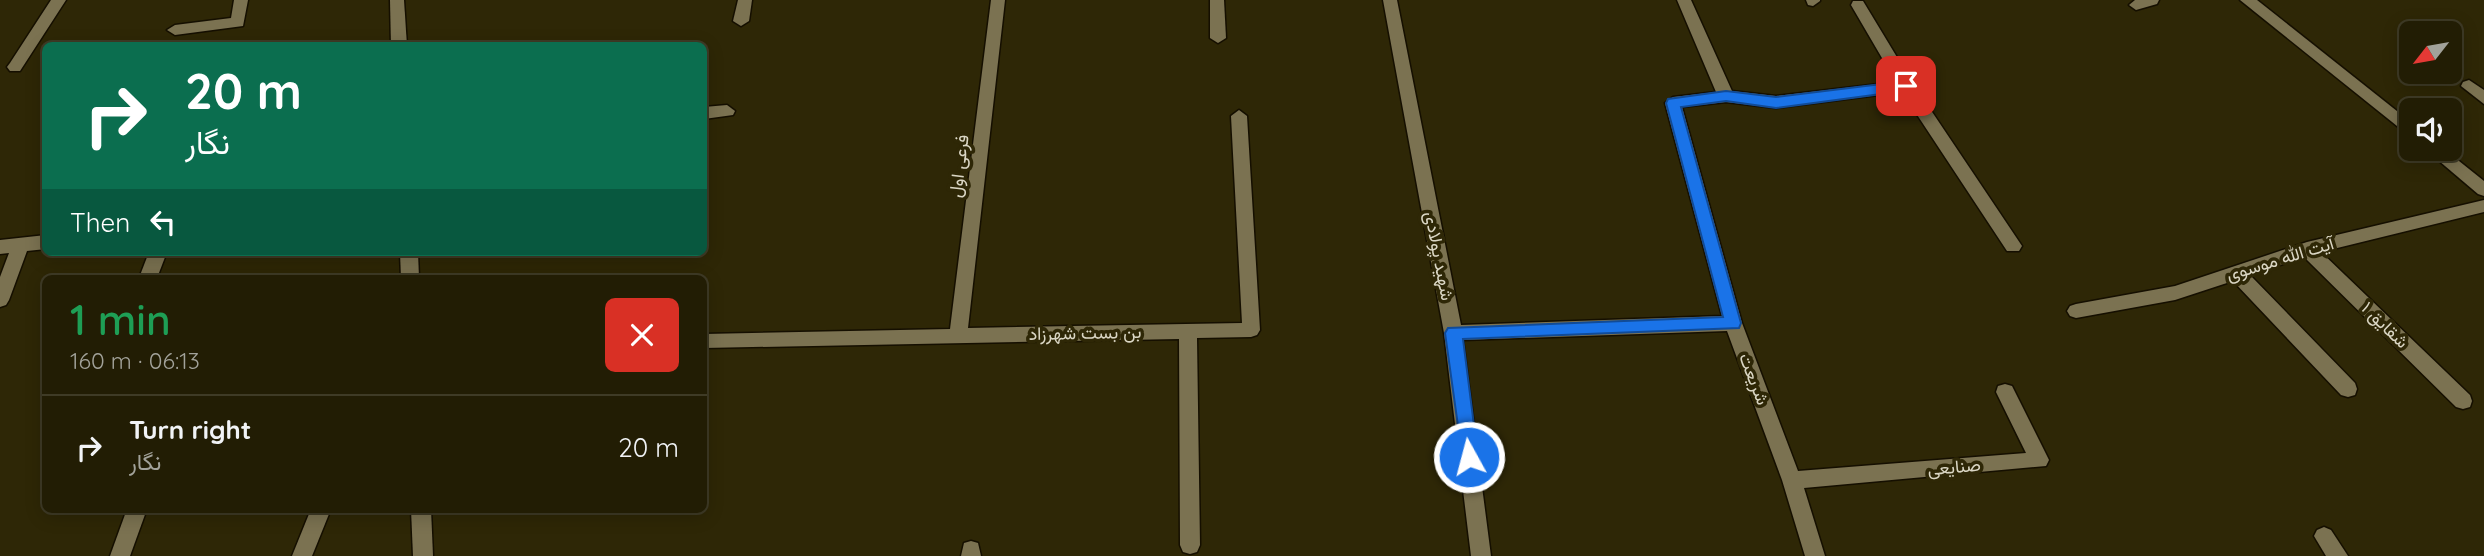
<!DOCTYPE html>
<html lang="en">
<head>
<meta charset="utf-8">
<style>
  :root { --surface:#221d04; --page:#2e2a13; --text:#f1f3f6; --muted:#a2a29a; --line:#3f3b26 }
  body { margin:0; font-family:Quicksand,Vazirmatn,sans-serif; background:var(--page); color:var(--text); height:100vh; display:flex; flex-direction:column; font-size:26px; white-space:nowrap }
  * { box-sizing:border-box; margin:0 }
  p { font-size:23px; color:var(--muted) }
  .icon { flex:none; width:38px; height:38px; fill:none; stroke:currentColor; stroke-width:2; stroke-linecap:round; stroke-linejoin:round }
  .map { position:relative; flex:1; overflow:hidden }
  .drawer { position:absolute; left:42px; top:275px; width:665px; height:238px; display:flex; flex-direction:column; background:var(--surface); border-radius:10px; box-shadow:0 4px 18px #0003,0 0 0 2px var(--line) }
  .drawer>* { flex:none }
  .top-card { position:absolute; left:42px; top:42px; width:665px; height:214px; border-radius:10px; box-shadow:0 4px 18px #0003,0 0 0 2px var(--line); background:#0b6e4f; color:#fff; overflow:hidden }
  .needle { width:46px; rotate:239deg }
  .buttons { position:absolute; left:2399px; top:21px; display:grid; gap:14px }
  .buttons a { display:grid; place-items:center; width:63px; height:63px; border-radius:10px; background:var(--surface); box-shadow:0 4px 18px #0003,0 0 0 2px var(--line); font-size:35px }
  .pin { position:absolute; display:grid; place-items:center; width:60px; height:60px; color:#fff; margin:-30px; border-radius:14px; box-shadow:0 4px 10px #0006 }
  .me { position:absolute; width:77px; margin:-38px; rotate:353deg; stroke-linejoin:round; filter:drop-shadow(0 0 5px #0008) }
  .turn { display:flex; align-items:center; gap:24px; height:147px; padding:0 28px; font-size:32px }
  .turn .icon { width:91px; height:91px; stroke-width:2.5 }
  .turn b { display:block; font-size:49px; line-height:60px }
  .then { display:flex; align-items:center; height:66px; padding:0 28px; background:#0003; gap:14px; font-size:26px }
  .round { display:grid; place-items:center; flex:none; width:74px; height:74px; border-radius:10px; background:var(--page) }
  .head { display:flex; align-items:center; justify-content:space-between; height:119px; padding:0 28px }
  h1 { font-size:42px; font-weight:600; line-height:52px; color:#1e9e55 }
  ul { padding:0; list-style:none }
  li { display:flex; align-items:center; gap:21px; height:105px; padding:0 28px; border-top:2px solid var(--line) }
  li div { flex:1 }
  li b { display:block; font-size:26px }
  li em { font-style:normal }
  .map>svg:first-child { display:block }
  .lines { fill:none; stroke-linecap:round; stroke-linejoin:round }
  .street-casing { stroke:#150f00; stroke-width:3 }
  .secondary-casing { stroke:#150f00; stroke-width:3 }
  .street { fill:#7b7251; fill-rule:evenodd }
  .secondary { fill:#7b7251; fill-rule:evenodd }
  .route { fill:#1a73e8; stroke:#114b97; stroke-width:2 }
  .labels { text-anchor:middle; stroke-width:7; stroke-linejoin:round; paint-order:stroke }
  .street-label { font-size:18px; fill:#dad6c4; stroke:#2e2706 }
</style>
</head>
<body>
<div class="map">
<svg width="2484" height="556" viewBox="0 0 2484 556">
  <rect width="100%" height="100%" fill="#2e2706"/>
  <g class="lines">
    <defs>
      <g id="street">
        <path d="M51,0h15l-46,71h-10l-3,-4 3,-4z"/>
        <path d="M234,0h14l-5,26 -68,9 -8,-5 8,-5 56,-7z"/>
        <path d="M738,0h14l-3,21 -8,5 -8,-5z"/>
        <path d="M991,0h14l-37,328 274,-5 -11,-207 8,-6 8,6 13,214 -3,5 -6,2 -54,1 3,207 -3,7 -7,2 -7,-2 -3,-7 -1,-206 -475,9v-14l246,-5z"/>
        <path d="M1210,0h14l2,38 -8,5 -8,-5z"/>
        <path d="M1383,0h14l64,325 261,-9 -57,-213 8,-6 43,-5 -39,-92h14l41,91 44,5 120,-14 -45,-77 2,-4h10l49,81 110,164 -3,5h-12l-105,-159 -126,16 -50,-6 -44,5 60,216 56,148 228,-18 -30,-61 2,-6 7,-2 7,2 37,74 -3,6 -242,22 21,68h-20l-23,-76 -55,-149 -264,9 28,216h-20l-27,-223z"/>
        <path d="M1806,0h14v1l-7,5 -5,-1z"/>
        <path d="M2135,0h24l-2,4 -21,6 -7,-5z"/>
        <path d="M2240,0h17l155,123v15z"/>
        <path d="M2469,80l15,10v14l-23,-18 2,-4z"/>
        <path d="M727,105l8,6 -2,4 -29,4v-12z"/>
        <path d="M2425,149h19l40,32v15l-6,-2z"/>
        <path d="M2484,200v12l-163,40 149,143 2,6 -2,6 -7,2 -7,-2 -152,-150 -54,18 105,108 2,6 -2,6 -7,2 -7,-2 -108,-114 -58,19 -99,18 -6,-2 -3,-5 3,-5 6,-2 99,-18 132,-44z"/>
        <path d="M46,235v14l-19,2 -18,49 -3,5 -6,2v-30l9,-24 -9,1v-14z"/>
        <path d="M149,252h18l-10,26h-18z"/>
        <path d="M127,509h20l-17,47h-20z"/>
        <path d="M311,509h20l-19,47h-20z"/>
        <path d="M2324,527l7,3 17,26h-22l-12,-20 3,-6z"/>
        <path d="M971,541l7,2 3,13h-20l3,-13z"/>
      </g>
      <g id="secondary">
        <path d="M390,0h14l3,46h-16z"/>
        <path d="M400,252h18l1,26h-18z"/>
        <path d="M411,509h20l2,47h-20z"/>
      </g>
    </defs>
    <!-- street casing -->
    <use href="#street" class="street-casing"/>
    <!-- secondary casing -->
    <use href="#secondary" class="secondary-casing"/>
    <!-- street -->
    <use href="#street" class="street"/>
    <!-- secondary -->
    <use href="#secondary" class="secondary"/>
  </g>
  <!-- route -->
  <path class="route" d="M1906,81l5,2v7l-135,18 -50,-7 -45,6 60,216 -2,5 -276,11 15,118 -3,5 -6,3 -6,-3 -18,-129 3,-5 275,-11 -57,-214 2,-4 58,-8 50,6z"/>
  <g class="labels">
    <!-- street labels -->
    <g class="street-label">
      <text transform="translate(959 166) rotate(-83)" y="6">فرعی اول</text>
      <text transform="translate(1439 256) rotate(79)" y="6">شهید پولادی</text>
      <text transform="translate(2280 259) rotate(-17)" y="6">آیت الله موسوی</text>
      <text transform="translate(2385 325) rotate(44)" y="6">شقایق ۱</text>
      <text transform="translate(1085 333) rotate(-1)" y="6">بن بست شهرزاد</text>
      <text transform="translate(1754 379) rotate(69)" y="6">شریعت</text>
      <text transform="translate(1954 467) rotate(-5)" y="6">صنایعی</text>
    </g>
  </g>
</svg>
<div class="buttons">
<a><svg class="needle" viewBox="-14 -14 28 28"><path d="M0-13l5 13h-10z" fill="#e53935"/><path d="M0 13l5-13h-10z" fill="#a2a29a"/></svg></a>
<a><svg class="icon" aria-label="sound" viewBox="0 0 24 24"><path d="M4 9h4l5-4v14l-5-4H4zM17 9q2 3 0 6"/></svg></a>
</div>
<div class="pin" style="left:1906px;top:86px;background:#d93025"><svg class="icon" aria-label="arrive" viewBox="0 0 24 24"><path d="M6 21V4h12l-3 4 3 4H6"/></svg></div>
<svg class="me" style="left:1469px;top:457px" viewBox="-20 -20 40 40"><circle r="17" fill="#1a73e8" stroke="#fff" stroke-width="3"/><path d="M0-11L8 9 0 5-8 9z" fill="#fff"/></svg>
<div class="top-card">
<div class="turn"><svg class="icon" aria-label="right" viewBox="0 0 24 24"><path d="M7 20v-9h11M14 6l5 5-5 5"/></svg><div><b>20 m</b>نگار</div></div>
<div class="then">Then<svg class="icon" aria-label="left" viewBox="0 0 24 24"><path d="M17 20v-9H6M10 6l-5 5 5 5"/></svg></div>
</div>
<section class="drawer">
<div class="head"><div><h1>1 min</h1><p>160 m · 06:13</p></div><a class="round" style="background:#d93025;color:#fff"><svg class="icon" aria-label="close" viewBox="0 0 24 24"><path d="M6 6l12 12M18 6L6 18"/></svg></a></div>
<ul>
<li><svg class="icon" aria-label="right" viewBox="0 0 24 24"><path d="M7 20v-9h11M14 6l5 5-5 5"/></svg><div><b>Turn right</b><p>نگار</p></div><em>20 m</em></li>
</ul>
</section>
</div>
</body>
</html>
